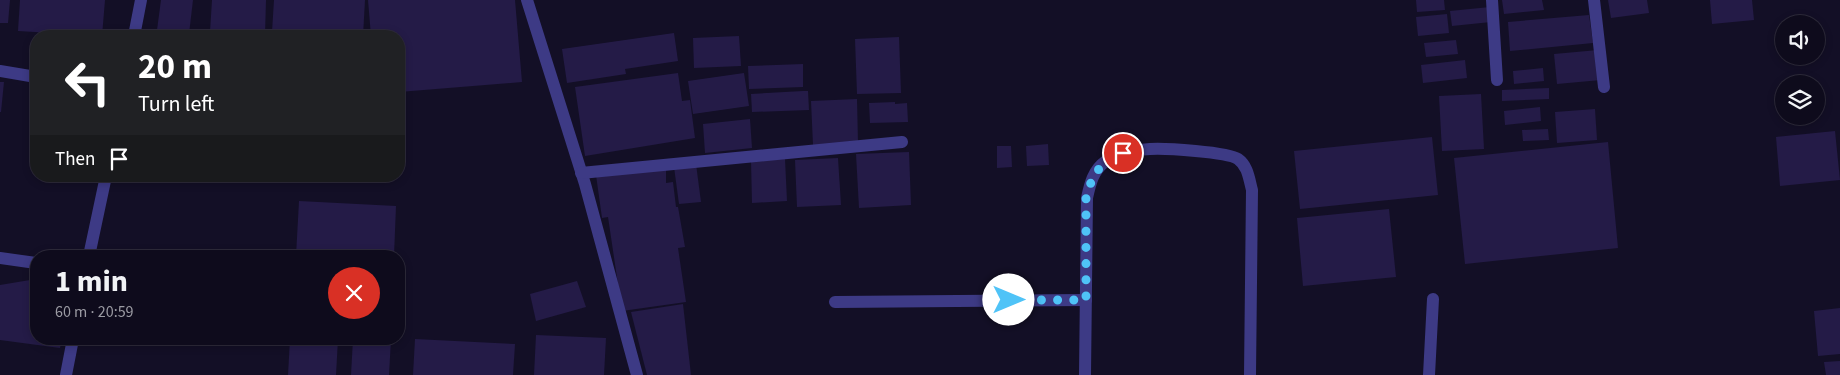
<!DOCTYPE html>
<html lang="en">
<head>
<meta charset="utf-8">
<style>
  :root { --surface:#0e0b1c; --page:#171425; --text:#f1f3f6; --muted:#9b9ba3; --line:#2e2b3b }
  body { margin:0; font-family:"Source Sans 3",sans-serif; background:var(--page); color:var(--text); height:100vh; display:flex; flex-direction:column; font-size:19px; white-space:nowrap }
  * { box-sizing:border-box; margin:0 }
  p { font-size:16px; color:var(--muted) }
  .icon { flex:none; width:28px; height:28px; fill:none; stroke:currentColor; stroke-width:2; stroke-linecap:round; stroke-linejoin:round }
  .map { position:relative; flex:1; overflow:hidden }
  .sheet { position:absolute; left:30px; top:250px; width:375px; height:95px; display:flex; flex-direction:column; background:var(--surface); border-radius:20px; box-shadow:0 2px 8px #0003,0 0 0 1px var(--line) }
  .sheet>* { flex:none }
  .top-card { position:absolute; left:30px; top:30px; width:375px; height:152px; border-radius:20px; box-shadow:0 2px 8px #0003,0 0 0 1px var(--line); background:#202124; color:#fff; overflow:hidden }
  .fabs { position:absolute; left:1775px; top:15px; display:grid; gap:10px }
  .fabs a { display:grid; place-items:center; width:50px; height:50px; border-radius:50%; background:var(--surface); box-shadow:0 2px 8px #0003,0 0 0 1px var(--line); font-size:25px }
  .pin { position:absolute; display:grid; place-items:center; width:42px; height:42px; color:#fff; margin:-21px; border:2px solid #fff; border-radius:50%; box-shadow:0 1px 5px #0007 }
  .me { position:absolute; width:55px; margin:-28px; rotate:90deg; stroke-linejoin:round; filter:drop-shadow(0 0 4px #0008) }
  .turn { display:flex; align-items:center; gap:18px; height:105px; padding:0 25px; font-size:22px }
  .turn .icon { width:65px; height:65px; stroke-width:2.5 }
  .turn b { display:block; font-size:35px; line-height:42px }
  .then { display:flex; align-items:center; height:48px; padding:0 25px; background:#0003; gap:10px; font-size:19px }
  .round { display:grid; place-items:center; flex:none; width:52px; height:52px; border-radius:26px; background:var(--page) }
  .head { display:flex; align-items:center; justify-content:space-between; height:85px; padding:0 25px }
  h1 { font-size:30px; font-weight:700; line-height:38px }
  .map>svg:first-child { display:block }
  .building { fill:#241b47 }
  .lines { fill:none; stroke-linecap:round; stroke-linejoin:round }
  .minor { stroke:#3d3a85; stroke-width:12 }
  .route { stroke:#4fc3f7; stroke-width:9; stroke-dasharray:0 16.2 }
</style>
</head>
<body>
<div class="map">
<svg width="1840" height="375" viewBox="0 0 1840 375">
  <rect width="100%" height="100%" fill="#130f26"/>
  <!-- building -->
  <g class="building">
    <path d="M0,0h10l-2,23h-8z"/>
    <path d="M20,0h85l-3,36 -84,-5z"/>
    <path d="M161,0h32l-4,34 -32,-4z"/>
    <path d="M212,0h54l-1,35 -55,-3z"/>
    <path d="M274,0h91l-2,36 -91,-4z"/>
    <path d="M368,0h147l7,82 -123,10v-56h-28z"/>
    <path d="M1416,0h28l1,10 -28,2z"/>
    <path d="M1502,0h40l2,10 -40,4z"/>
    <path d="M1608,0h39l2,13 -38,5z"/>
    <path d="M1710,0h42l2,20 -42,4z"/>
    <path d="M1490,7l1,15 -39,4 -2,-15z"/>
    <path d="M1447,14l2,19 -31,3 -2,-19z"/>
    <path d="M1589,15l4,28 -83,8 -2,-29z"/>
    <path d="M674,33l4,28 -53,8 1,5 -59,9 -5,-34z"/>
    <path d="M739,36l2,30 -47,2 -1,-30z"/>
    <path d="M899,37l2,56 -44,1 -2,-55z"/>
    <path d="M1456,40l2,14 -32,3 -2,-14z"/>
    <path d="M1598,50l3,30 -44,4 -3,-30z"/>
    <path d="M1465,60l2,18 -44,5 -2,-18z"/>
    <path d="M803,64v23l-54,2 -1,-23z"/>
    <path d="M1543,68l1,13 -30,3 -1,-13z"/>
    <path d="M678,73l4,28 8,-1 5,38 -110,18 -10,-69z"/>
    <path d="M744,73l5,33 -56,8 -5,-33z"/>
    <path d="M0,82h4l-3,30h-1z"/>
    <path d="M1549,88v11l-47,2v-11z"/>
    <path d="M803,91h5l1,19 -57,2 -1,-18z"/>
    <path d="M1481,94l3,55 -42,2 -3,-55z"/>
    <path d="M857,99l1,44 -45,2 -2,-44z"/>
    <path d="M895,102v2l12,-1 1,19 -38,1 -1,-20z"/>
    <path d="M1540,107l1,14 -36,4 -1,-14z"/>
    <path d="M1595,109l2,31 -40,3 -2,-31z"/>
    <path d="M750,119l2,29 -47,5 -2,-29z"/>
    <path d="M1548,129l1,11 -26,1 -1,-11z"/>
    <path d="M1835,131l5,49 -60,6 -4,-49z"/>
    <path d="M1432,137l6,58 -138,14 -6,-58z"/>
    <path d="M1608,142l10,106 -153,16 -11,-106z"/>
    <path d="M1048,144l1,21 -22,1 -1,-20z"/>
    <path d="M997,146h14l1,21 -15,1z"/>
    <path d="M909,152l2,53 -52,3 -3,-54z"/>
    <path d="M838,158l3,47 -44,2 -2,-47z"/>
    <path d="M785,159l2,42 -35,2 -1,-42z"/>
    <path d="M696,164l5,38 -22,2 -5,-37z"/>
    <path d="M666,169v14l7,-1 3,25h2l7,40 -7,1 8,54 -64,9 -14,-94 -6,1 -6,-43z"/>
    <path d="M299,201l97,5 -2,50h-98z"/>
    <path d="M1389,209l7,68 -93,9 -6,-68z"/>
    <path d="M36,279v60h26l-2,9 -60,-8v-55z"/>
    <path d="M577,281l9,26 -50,14 -6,-27z"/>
    <path d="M683,304l8,71h-44l-16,-63z"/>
    <path d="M1840,308v46l-22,2 -4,-45z"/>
    <path d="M536,335l70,3 -2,37h-70z"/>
    <path d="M290,339h48l-2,36h-48z"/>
    <path d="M353,339h38l-2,36h-38z"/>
    <path d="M415,339l100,5 -2,31h-100z"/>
    <path d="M1840,361v14h-14l-2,-13z"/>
  </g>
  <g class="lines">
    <!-- minor -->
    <g class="minor">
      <path d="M527,0l58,184 52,191"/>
      <path d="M1492,0l5,80"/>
      <path d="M1594,0l10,87"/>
      <path d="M134,36l7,-36"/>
      <path d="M0,71l36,6"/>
      <path d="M581,173l321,-31"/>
      <path d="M89,256l17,-80"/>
      <path d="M0,258l36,5"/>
      <path d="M835,302l251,-2"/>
      <path d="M66,375l7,-36"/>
      <path d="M1085,375l2,-177c3,-14 6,-28 19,-37 12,-8 30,-11 44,-12 14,-1 78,3 88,10 10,7 11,20 14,31l-2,185"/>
      <path d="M1429,375l4,-76"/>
    </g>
  </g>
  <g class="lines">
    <!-- route -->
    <path class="route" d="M1009,300h77v-102l7,-22 12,-14 18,-9"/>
  </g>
</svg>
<div class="fabs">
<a><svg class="icon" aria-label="sound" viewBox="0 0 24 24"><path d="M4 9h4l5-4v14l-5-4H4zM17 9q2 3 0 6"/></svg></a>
<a><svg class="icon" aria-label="layers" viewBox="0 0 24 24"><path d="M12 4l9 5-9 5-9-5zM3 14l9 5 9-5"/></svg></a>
</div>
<div class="pin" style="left:1123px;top:153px;background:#d93025"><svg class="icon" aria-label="arrive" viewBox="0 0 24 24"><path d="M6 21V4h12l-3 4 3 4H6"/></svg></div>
<svg class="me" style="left:1009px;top:300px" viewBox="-20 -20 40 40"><circle r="19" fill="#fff"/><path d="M0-13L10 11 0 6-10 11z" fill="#4fc3f7"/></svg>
<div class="top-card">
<div class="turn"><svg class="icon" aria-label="left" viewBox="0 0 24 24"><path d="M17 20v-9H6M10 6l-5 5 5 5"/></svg><div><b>20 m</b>Turn left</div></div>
<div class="then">Then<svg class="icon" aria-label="arrive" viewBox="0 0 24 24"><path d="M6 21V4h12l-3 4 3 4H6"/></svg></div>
</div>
<section class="sheet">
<div class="head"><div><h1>1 min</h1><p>60 m · 20:59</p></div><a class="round" style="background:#d93025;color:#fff"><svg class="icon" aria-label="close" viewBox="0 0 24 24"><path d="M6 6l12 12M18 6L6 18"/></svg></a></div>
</section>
</div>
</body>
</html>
